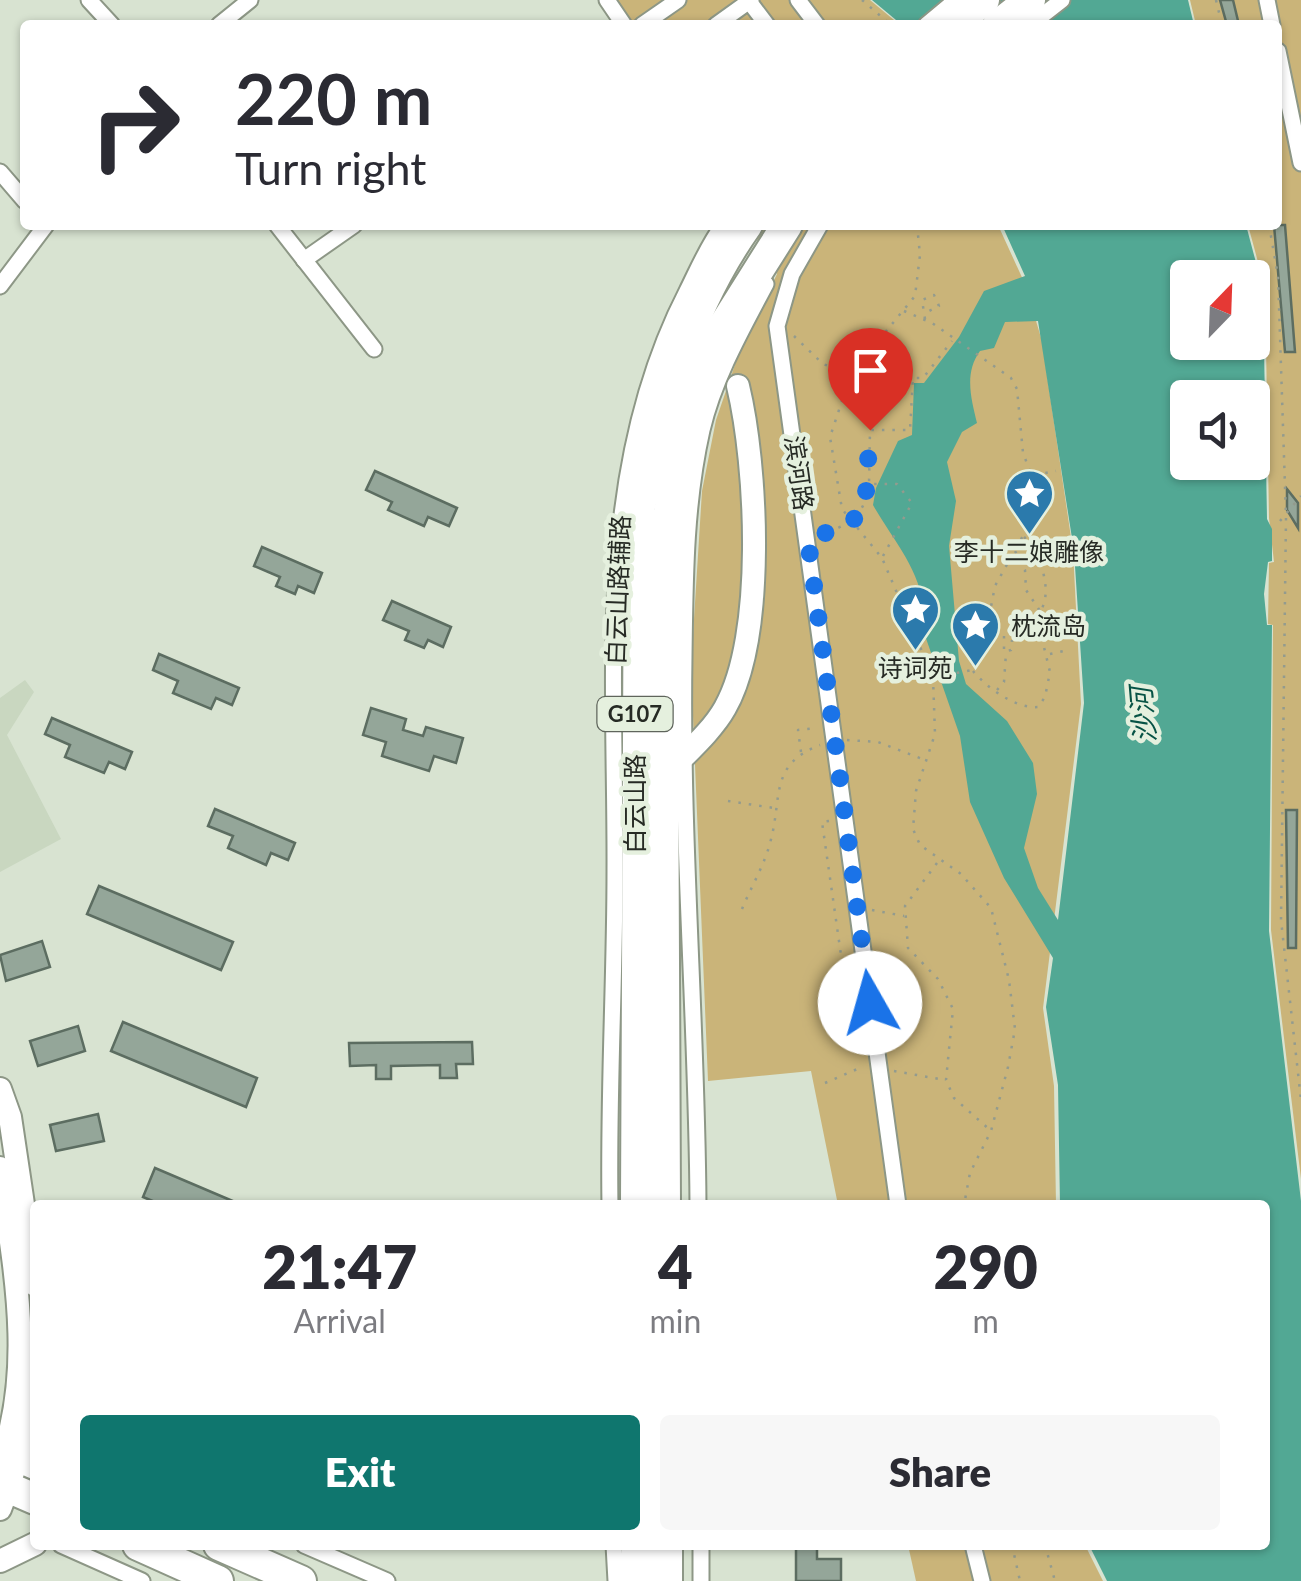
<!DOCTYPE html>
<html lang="en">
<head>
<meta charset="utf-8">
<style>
  :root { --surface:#fff; --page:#f7f7f7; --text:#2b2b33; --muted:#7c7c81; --accent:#0f766e }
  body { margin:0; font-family:Lato,"Noto Sans SC",sans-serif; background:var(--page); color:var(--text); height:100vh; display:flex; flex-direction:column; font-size:38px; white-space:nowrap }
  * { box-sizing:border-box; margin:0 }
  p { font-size:32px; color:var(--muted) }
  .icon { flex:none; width:55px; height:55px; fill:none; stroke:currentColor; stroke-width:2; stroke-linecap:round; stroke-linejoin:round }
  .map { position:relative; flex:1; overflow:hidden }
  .side { position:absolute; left:30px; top:1200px; width:1240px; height:350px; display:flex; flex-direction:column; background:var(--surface); border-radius:10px; box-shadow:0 2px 8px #0004 }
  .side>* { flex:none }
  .banner { position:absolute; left:20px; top:20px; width:1262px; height:210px; border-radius:10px; box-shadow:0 2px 8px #0004; background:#fff; color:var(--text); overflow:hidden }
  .needle { width:65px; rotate:23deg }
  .buttons { position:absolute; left:1170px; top:260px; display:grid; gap:20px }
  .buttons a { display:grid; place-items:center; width:100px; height:100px; border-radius:10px; background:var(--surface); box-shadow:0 2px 8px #0004; font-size:50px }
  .pin { position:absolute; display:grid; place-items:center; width:85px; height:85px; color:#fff; margin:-102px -42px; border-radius:50% 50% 50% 0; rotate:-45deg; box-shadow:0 0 10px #0007 }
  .pin .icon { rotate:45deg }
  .me { position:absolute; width:110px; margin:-55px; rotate:353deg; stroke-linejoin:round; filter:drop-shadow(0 0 8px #0008) }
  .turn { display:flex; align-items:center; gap:35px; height:210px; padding:0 50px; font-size:45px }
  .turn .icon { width:130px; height:130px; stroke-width:2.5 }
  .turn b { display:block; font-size:70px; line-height:85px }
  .eta { display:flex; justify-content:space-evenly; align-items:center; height:170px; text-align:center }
  .eta b { font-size:60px; font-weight:800; line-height:70px }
  .button { display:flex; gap:20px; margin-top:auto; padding:20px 50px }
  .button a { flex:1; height:115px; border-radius:10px; background:var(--accent); color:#fff; font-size:40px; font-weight:800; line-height:115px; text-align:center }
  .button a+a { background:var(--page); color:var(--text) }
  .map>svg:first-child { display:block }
  .built { fill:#c9d7c0 }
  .green { fill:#cab479 }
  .water { fill:#52a894; fill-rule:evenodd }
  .building { fill:#94a699; stroke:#5c6d61; stroke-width:2.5 }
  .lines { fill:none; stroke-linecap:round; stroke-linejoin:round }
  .street-casing { stroke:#8d9786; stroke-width:19 }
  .secondary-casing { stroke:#8d9786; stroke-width:26 }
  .highway-casing { stroke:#8d9786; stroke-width:34 }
  .path { stroke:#939b8e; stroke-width:2.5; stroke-dasharray:2.5 8; stroke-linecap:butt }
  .street { stroke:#fff; stroke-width:15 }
  .secondary { stroke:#fff; stroke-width:22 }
  .highway { stroke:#fff; stroke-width:30 }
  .route { stroke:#1a73e8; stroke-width:18; stroke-dasharray:0 32.4 }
  .labels { text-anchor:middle; stroke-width:9; stroke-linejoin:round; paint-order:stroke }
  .shield { fill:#e5f0de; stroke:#5f655c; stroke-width:2.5 }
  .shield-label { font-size:22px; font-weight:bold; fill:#262a24 }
  .street-label { font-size:25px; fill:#262a24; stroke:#e5f0de }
  .poi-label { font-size:25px; fill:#262a24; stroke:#e5f0de }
  .water-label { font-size:28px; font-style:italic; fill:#075345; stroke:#e5f0de }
</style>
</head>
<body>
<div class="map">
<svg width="1301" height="1581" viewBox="0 0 1301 1581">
  <rect width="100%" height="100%" fill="#d8e3d1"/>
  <!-- built -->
  <path class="built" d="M25,680l9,12 -27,43 54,104 -61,33v-174z"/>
  <!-- green -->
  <g class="green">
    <path d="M600,0h270l30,25h-284z"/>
    <path d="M1190,0h111v1179l-30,-249 2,-305 -5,-1 1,-61 5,-1 -5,-44 -4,-230 -17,-63h30v-200h-82z"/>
    <path d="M749,225h249l27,59 17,57 31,210 8,153 -38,304 11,78 2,119h-218l-27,-134 -103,10 -17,-414 11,-176 14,-71 24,-70 37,-76z"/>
    <path d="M908,1545h177l18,36h-187z"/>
  </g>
  <!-- water -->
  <g class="water">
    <path d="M872,0h316l6,25h-292z"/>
    <path d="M1002,225h244l17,64 4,230 5,10v32l-4,1 -4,32 3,31h5l-3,306 32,270v380h-194l-18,-36h176v-340h-205l-2,-120 -12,-78 7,-49 -49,-80 -34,-76 -10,-66 -39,-112c10,-43 -28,-83 -48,-119l3,-17 22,-47 14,-6 2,-52h10l35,-46 25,-46 41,-15zM1188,278h64v64h-64zM1038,321l36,230 10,152 -26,217 -20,-32 -14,-40 13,-54 -4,-31 -26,-42 -41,-37 -7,-23 -10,-115 7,-45 -9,-39 15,-30 15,-9c-6,-25 -13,-50 3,-72l14,-3 11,-26zM1188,398h64v64h-64z"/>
  </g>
  <!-- building -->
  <g class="building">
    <path d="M1220,0h13l6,25h-12z"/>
    <path d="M1274,225h11l10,127h-10z"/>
    <path d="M375,471l82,37 -8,18 -21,-9 -4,9 -36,-16 4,-8 -26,-12z"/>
    <path d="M1287,489l11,14v25l-11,-18z"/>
    <path d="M262,547l60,26 -8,20 -16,-7 -3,8 -19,-8 4,-9 -26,-11z"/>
    <path d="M392,601l59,26 -8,20 -15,-7 -4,8 -19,-8 4,-9 -26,-11z"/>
    <path d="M159,654l80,34 -7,17 -16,-7 -5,11 -38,-16 5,-12 -25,-11z"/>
    <path d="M371,708l35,11 -3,11 20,6 3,-9 37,11 -7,25 -22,-7 -5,15 -47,-15 4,-14 -23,-7z"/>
    <path d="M52,718l80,34 -7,17 -16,-7 -5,11 -39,-16 5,-12 -25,-11z"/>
    <path d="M215,809l80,34 -7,17 -17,-7 -5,12 -38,-17 5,-12 -25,-10z"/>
    <path d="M1286,810h11l-1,138h-8z"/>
    <path d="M99,886l134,56 -12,28 -134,-56z"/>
    <path d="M42,941l8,26 -44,14 -6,-26z"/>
    <path d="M123,1022l134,56 -11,29 -135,-56z"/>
    <path d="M78,1026l7,25 -47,15 -8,-25z"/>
    <path d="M472,1042l1,22h-17l1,14h-17v-13l-49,1v13h-15v-14l-26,1 -1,-23z"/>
    <path d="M98,1114l6,27 -48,10 -6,-26z"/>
    <path d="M155,1168l87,37h-80l-19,-8z"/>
    <path d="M796,1545h21v14h24v22h-45z"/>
  </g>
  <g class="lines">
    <defs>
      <g id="street">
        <path d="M89,0l23,25"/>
        <path d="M607,0l17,25"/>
        <path d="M748,0l19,25"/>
        <path d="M798,0l19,25"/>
        <path d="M1267,0l5,25"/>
        <path d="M219,25l31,-25"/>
        <path d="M642,25l36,-25"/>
        <path d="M716,25l35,-25"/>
        <path d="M926,25l30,-25"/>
        <path d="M1030,25l32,-25"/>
        <path d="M1278,51l23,112"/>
        <path d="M0,172l25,29"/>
        <path d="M277,225l97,124"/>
        <path d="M820,225l-28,49 -15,52 121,879"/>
        <path d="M304,260l50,-35"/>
        <path d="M0,286l46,-61"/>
        <path d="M610,1205c-2,-111 5,-222 5,-334 1,-195 -21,-400 72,-580 11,-22 21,-46 36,-66"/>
        <path d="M698,1205c-1,-183 -17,-365 -14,-548 1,-76 1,-152 18,-227 12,-51 39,-99 64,-146"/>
        <path d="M61,1545l81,36"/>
        <path d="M304,1545l83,36"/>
        <path d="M614,1545l2,36"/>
        <path d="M701,1545v36"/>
        <path d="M973,1545l9,36"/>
      </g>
      <g id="secondary">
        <path d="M664,777c19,-21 47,-44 61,-69 41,-72 32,-243 13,-322"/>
        <path d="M0,1089l10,28 25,168"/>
        <path d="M0,1168c14,97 36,201 0,296"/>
        <path d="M0,1509c22,-56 34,-108 35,-169"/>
        <path d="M0,1561l35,-17"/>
      </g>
      <g id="highway">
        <path d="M953,25l31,-25"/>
        <path d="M998,25l32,-25"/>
        <path d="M636,1205l3,-694c22,-102 47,-200 108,-286"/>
        <path d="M665,1205l-2,-487 5,-201 19,-100 32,-84 68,-108"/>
        <path d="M0,1449l35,15"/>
        <path d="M0,1484l35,15"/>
        <path d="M138,1545l80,36"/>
        <path d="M219,1545l82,36"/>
        <path d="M637,1545v36"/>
        <path d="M667,1545v36"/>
      </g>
    </defs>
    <!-- street casing -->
    <use href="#street" class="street-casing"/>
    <!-- secondary casing -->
    <use href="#secondary" class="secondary-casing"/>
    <!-- highway casing -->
    <use href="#highway" class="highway-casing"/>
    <!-- path -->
    <g class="path">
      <path d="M862,0l29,25"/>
      <path d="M1216,0l6,25"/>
      <path d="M917,225l3,30 -5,41 -64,78 -21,63 12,72 40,49 51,119 2,57 -19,57 -3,38 7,16 41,29 30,34 18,72 6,49 -7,38 -17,64 -21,42 -6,32"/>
      <path d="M1269,225l9,51 8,241 -5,403 20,180"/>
      <path d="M904,311l28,12 79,55 6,11 6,64 16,42 -9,28 -35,63 -7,36 -16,31v17l-37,7"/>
      <path d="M925,319l-3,-19 12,-5 5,11 -12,6"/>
      <path d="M794,336l29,28 28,10"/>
      <path d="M1035,475l21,-4"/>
      <path d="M1280,521l21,-25"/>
      <path d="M819,536c29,-11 45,-19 50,-50"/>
      <path d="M1024,537c16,16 29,53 17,73"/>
      <path d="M883,556l29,-53 -15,-19h-28l1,-54h40l3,-52h10l29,-37"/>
      <path d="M1042,562l20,-2"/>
      <path d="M1004,636v16l7,-2 1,-10"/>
      <path d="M1050,654l19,-4"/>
      <path d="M973,671c14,17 43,38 65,36l7,-10 5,-25 -7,-29 1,-26 -18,-27 -1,-20 -10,-19"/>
      <path d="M997,690l7,-8 2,-29"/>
      <path d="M847,740l31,2 47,18"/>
      <path d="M801,752l-3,-22 19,-2"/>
      <path d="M728,801l46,7"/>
      <path d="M829,821l-7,1 20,140"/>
      <path d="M937,863l-32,43 3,42 30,31 15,30 -7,71 8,18 36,32"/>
      <path d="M742,909c9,-22 22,-43 28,-66 13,-45 -2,-78 50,-98"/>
      <path d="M872,910l32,6"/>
      <path d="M894,1071l51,9"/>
      <path d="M825,1083l37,-16"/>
      <path d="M1012,1545l8,36"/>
      <path d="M1045,1545l10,36"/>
    </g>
    <!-- street -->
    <use href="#street" class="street"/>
    <!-- secondary -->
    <use href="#secondary" class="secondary"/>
    <!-- highway -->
    <use href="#highway" class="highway"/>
  </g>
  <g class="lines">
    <!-- route -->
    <path class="route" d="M870,1003l-62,-463 42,-17 15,-15 5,-78"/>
  </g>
  <!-- icons -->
  <defs>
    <symbol id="sight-pin" viewBox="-11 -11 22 30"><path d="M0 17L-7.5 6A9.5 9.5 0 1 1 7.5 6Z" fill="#2b7aac" stroke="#e5f0de"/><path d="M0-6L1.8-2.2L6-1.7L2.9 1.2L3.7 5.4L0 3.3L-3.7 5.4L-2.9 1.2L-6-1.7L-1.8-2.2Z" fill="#fff"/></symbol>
  </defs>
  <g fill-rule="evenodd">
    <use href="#sight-pin" x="1002" y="466" width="55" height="75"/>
    <use href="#sight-pin" x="888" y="582" width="55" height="75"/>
    <use href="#sight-pin" x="948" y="598" width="55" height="75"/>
  </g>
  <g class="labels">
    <!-- shield labels -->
    <rect class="shield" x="597.5" y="697" width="75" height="34" rx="8"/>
    <g class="shield-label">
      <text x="635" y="722">G107</text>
    </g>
    <!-- street labels -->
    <g class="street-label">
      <text transform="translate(799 473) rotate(82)" y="9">滨河路</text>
      <text transform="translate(618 590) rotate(-88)" y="9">白云山路辅路</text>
      <text transform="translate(635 804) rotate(-90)" y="9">白云山路</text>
    </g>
    <!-- poi labels -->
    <g class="poi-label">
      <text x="1029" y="561">李十二娘雕像</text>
      <text x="1011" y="635" text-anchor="start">枕流岛</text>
      <text x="915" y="677">诗词苑</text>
    </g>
    <!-- water labels -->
    <g class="water-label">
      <text transform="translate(1143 715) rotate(-95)" y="10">沙河</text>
    </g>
  </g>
</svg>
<div class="buttons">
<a><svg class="needle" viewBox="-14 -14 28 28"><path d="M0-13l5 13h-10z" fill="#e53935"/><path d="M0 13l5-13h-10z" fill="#7c7c81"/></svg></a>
<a><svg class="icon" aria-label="sound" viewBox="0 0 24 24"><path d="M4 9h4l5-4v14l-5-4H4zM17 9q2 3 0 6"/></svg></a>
</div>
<div class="pin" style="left:870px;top:430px;background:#d93025"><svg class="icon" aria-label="arrive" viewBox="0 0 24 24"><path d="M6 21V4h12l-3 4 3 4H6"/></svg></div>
<svg class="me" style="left:870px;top:1003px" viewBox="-20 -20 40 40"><circle r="19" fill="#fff"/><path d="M0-13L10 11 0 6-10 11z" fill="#1a73e8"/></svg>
<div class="banner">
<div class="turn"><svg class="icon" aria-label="right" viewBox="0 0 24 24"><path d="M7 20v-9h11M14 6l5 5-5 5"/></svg><div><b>220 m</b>Turn right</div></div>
</div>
<section class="side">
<div class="eta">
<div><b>21:47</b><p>Arrival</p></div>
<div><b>4</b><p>min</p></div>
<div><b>290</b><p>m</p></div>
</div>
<div class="button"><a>Exit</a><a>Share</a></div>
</section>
</div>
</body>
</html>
